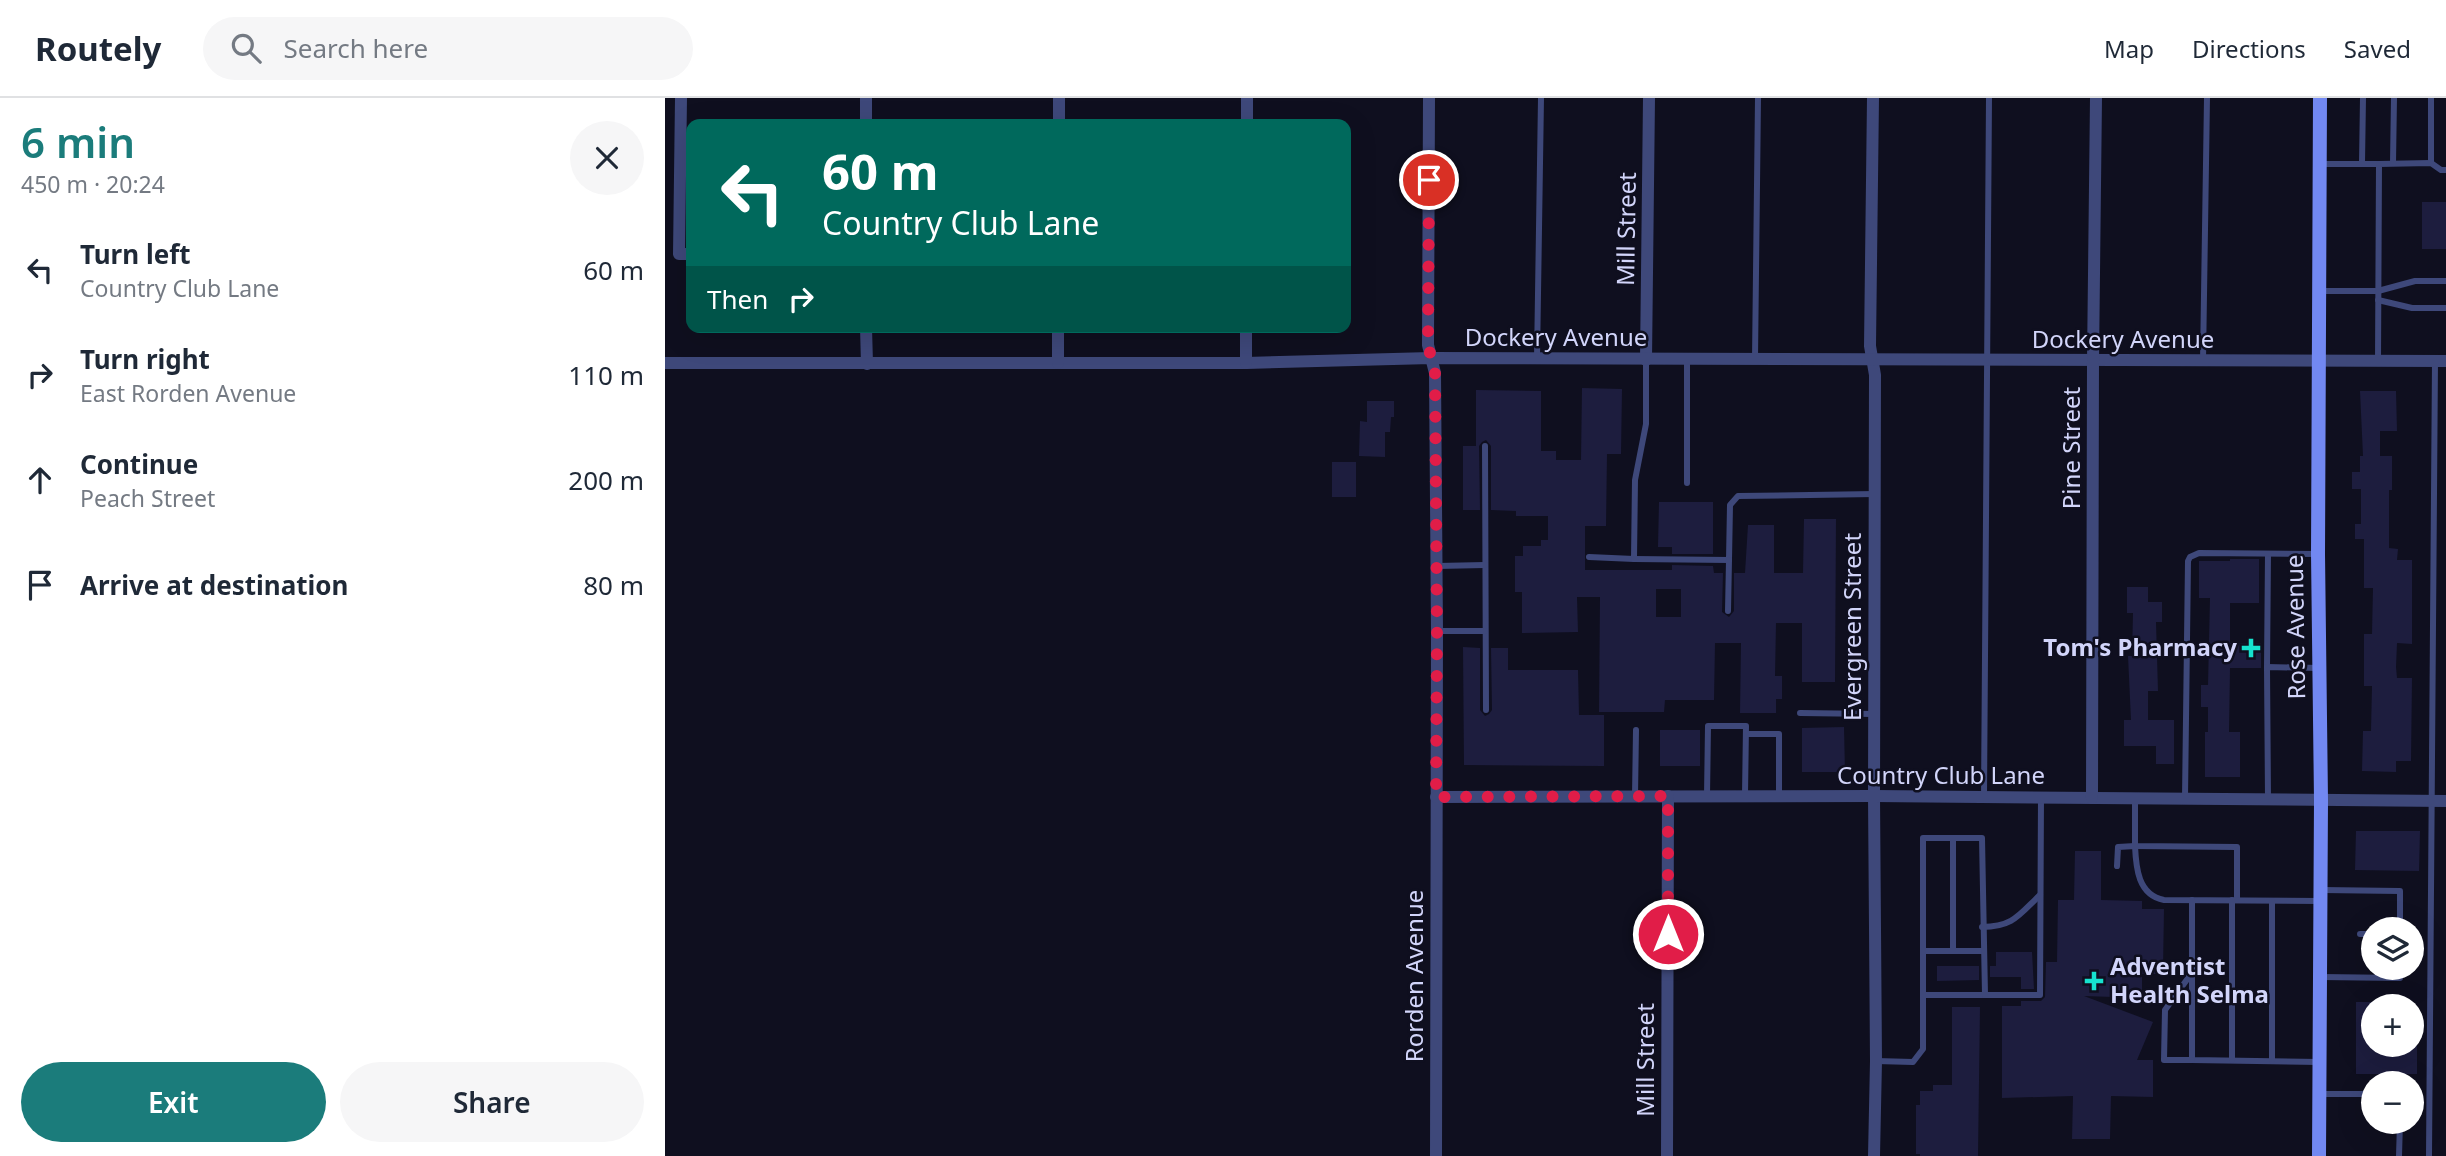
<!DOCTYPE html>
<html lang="en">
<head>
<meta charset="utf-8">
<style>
  :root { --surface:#fff; --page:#f6f6f7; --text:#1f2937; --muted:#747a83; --line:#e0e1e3; --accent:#1b7c7b }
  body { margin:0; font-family:"Noto Sans",sans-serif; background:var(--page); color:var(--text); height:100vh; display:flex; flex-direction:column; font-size:26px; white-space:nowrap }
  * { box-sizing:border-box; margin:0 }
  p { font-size:23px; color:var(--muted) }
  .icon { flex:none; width:38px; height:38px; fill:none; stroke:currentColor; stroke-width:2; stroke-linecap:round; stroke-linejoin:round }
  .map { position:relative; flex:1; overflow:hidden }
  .side { display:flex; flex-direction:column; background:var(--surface); width:665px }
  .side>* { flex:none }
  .hud { position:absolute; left:21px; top:21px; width:665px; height:214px; border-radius:14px; box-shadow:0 7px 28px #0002; background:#00695c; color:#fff; overflow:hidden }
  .tools { position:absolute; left:1696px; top:819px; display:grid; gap:14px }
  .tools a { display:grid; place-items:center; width:63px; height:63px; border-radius:50%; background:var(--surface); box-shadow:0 7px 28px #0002; font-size:35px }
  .pin { position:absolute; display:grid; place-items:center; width:60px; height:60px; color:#fff; margin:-30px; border:4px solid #fff; border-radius:50%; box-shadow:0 2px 7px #0007 }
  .me { position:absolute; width:77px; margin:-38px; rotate:0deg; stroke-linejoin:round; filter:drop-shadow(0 0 5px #0008) }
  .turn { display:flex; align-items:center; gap:24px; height:147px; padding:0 21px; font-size:32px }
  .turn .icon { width:91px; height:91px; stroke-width:2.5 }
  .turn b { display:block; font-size:49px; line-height:60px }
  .then { display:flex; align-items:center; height:66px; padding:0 21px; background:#0003; gap:14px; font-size:26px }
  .round { display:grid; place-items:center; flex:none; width:74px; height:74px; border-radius:37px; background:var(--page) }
  .overview { display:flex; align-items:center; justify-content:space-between; height:119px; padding:0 21px }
  h1 { font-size:42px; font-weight:600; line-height:52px; color:var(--accent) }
  .button { display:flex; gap:14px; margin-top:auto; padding:14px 21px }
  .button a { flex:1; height:80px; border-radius:42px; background:var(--accent); color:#fff; font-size:28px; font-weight:600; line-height:80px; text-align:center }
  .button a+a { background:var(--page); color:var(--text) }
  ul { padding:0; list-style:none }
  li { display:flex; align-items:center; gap:21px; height:105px; padding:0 21px }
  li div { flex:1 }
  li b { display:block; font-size:26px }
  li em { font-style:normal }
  header { display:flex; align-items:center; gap:42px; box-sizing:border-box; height:98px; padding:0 35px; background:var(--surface); border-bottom:2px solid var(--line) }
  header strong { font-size:33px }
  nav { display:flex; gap:38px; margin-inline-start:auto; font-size:24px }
  .search { width:490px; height:63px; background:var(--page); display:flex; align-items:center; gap:18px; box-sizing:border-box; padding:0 24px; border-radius:38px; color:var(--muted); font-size:26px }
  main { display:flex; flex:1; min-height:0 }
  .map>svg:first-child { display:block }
  .building { fill:#1d1d3e; fill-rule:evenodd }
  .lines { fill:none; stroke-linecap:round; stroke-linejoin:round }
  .lane { stroke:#3e487a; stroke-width:6 }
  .street { stroke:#3e487a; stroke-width:12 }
  .secondary { stroke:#7288f1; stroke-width:14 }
  .route { stroke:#e11d48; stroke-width:12; stroke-dasharray:0 21.6 }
  .poi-dot { fill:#16e2ce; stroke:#0f0f1f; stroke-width:2.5 }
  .labels { text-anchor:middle; stroke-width:5; stroke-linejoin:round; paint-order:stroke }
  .street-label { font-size:24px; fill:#d2d5fa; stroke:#0f0f1f }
  .poi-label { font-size:24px; font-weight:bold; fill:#d2d5fa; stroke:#0f0f1f; text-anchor:end }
</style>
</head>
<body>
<header>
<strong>Routely</strong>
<div class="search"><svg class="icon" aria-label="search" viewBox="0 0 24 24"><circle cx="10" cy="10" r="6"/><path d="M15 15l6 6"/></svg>Search here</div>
<nav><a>Map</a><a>Directions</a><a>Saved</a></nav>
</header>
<main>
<section class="side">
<div class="overview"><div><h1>6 min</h1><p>450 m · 20:24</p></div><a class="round"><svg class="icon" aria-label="close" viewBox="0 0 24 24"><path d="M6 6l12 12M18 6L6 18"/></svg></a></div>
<ul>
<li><svg class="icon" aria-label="left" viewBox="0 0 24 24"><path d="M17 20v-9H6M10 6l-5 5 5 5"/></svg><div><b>Turn left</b><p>Country Club Lane</p></div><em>60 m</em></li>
<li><svg class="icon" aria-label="right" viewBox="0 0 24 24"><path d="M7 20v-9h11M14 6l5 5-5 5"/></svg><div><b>Turn right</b><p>East Rorden Avenue</p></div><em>110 m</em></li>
<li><svg class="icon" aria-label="ahead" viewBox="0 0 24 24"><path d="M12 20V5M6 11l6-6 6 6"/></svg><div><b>Continue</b><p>Peach Street</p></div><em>200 m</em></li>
<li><svg class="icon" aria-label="arrive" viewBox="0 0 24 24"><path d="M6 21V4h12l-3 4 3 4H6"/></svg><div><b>Arrive at destination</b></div><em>80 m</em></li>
</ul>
<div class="button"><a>Exit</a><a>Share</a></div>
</section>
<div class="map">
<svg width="1781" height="1058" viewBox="0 0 1781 1058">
  <rect width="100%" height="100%" fill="#0f0f1f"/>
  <!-- building -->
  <g class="building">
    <rect x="1757" y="104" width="24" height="47"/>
    <path d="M917,290l40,1 -1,65h-14l-1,72h-21v44h87v-5l41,1 1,7h9l-1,39 7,5 5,-6v-38h11l3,-48h26v48h29l1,-54h32l-1,163h-33v-59h-26l-1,53h7v23h-6v14h-36l1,-70h-26l-1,57h-49l-1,12h-65l1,-115h-23l1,35 -56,1v-41h-7v-36h8v-10h18v-6h7v-24h-32v-5l-25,-1v-64l-5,-6 -4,2 -3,4 1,64h-17v-64h13v-56l65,1v60h15v9h25zM991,491h25v28h-25z"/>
    <path d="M1695,293h36l1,40h-17v25h12v34h-3v58l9,1 -1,11h15v84l-15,-1 -1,24 1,11h15l-1,83h-15v11l-34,-1 1,-40h8l1,-45h-8v-52h8l1,-46h-9v-49h-9v-15h6v-35h-9v-17h8v-16h3z"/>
    <path d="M702,303h27v16h-3l-1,15h-5v25l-26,-1 1,-35 7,1z"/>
    <rect x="667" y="364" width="24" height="35"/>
    <path d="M994,404h54v52h-41v-7h-14z"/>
    <path d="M1565,461h29v44h-29v40h31v25h-31l-1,64h11v45h-35v-45h3v-25h-7v-22h7l2,-87h-11v-37h31z"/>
    <path d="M1462,489h21v15h14v20h-6l2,69h-10v29h26v44h-18v-18h-32v-26h7l-3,-64h4l1,-43h-6z"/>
    <path d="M798,549l17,1v62l5,6 4,-2 3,-4 -1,-62h17v22h70l1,45h25v51l-140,-1z"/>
    <path d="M1179,629l1,45h-43v-44z"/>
    <rect x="995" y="632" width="40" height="36"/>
    <path d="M1691,733h64l-1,40 -64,-1z"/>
    <path d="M1410,753h26v49l41,1v8h22l-1,60h-7v5h-14v24l-58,-2 69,26 -16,38h16v37l-42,-1 -1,43h-38l1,-43 -71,2v-92h19v-5h20l4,-4 1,-35h11l1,-62h16z"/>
    <path d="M1331,854h36l2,37h-13v-12h-31v-11h6z"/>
    <path d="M1272,868h42v14l-42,1z"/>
    <path d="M1691,904h17v43h44v29h-61z"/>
    <path d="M1287,909h28l-2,149h-58v-2h-4v-49h4v-14h13v-6h19z"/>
  </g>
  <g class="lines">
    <!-- lane -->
    <g class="lane">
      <path d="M1697,65l1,-65"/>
      <path d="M1728,65l1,-65"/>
      <path d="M1766,65v-65"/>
      <path d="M1655,66h59"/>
      <path d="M1655,193h58l37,-10h31"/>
      <path d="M1713,202l34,8h34"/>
      <path d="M872,261l4,-261"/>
      <path d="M1090,261l3,-261"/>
      <path d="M1022,262v123"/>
      <path d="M1538,263l4,-263"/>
      <path d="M1713,263l1,-197 52,-1 10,7h5"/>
      <path d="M820,348l1,264"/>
      <path d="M924,459l45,2 1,-79 11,-56v-64"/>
      <path d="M969,461l95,1 1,-55 8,-9 137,-2"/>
      <path d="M772,468l48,-1"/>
      <path d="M1063,513l1,-51"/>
      <path d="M772,533h48"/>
      <path d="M1602,569l1,-113"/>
      <path d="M1135,615l74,1"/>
      <path d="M1081,636h33v62"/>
      <path d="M970,698l1,-66"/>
      <path d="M1042,698l1,-70h38l-1,69"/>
      <path d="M1319,699l5,-699"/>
      <path d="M1470,700v48l102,1v53"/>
      <path d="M1520,700l3,-237 2,-4 9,-4 119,1"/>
      <path d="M1603,701l-1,-132 52,1"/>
      <path d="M1288,740v113"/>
      <path d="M1452,768l1,-19 17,-1c1,22 3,49 29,54l156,1"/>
      <path d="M1657,792l78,1v38"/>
      <path d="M1527,802v160l127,2"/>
      <path d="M1607,803v160"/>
      <path d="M1317,829c31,0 37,-12 58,-32"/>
      <path d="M1695,836h13"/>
      <path d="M1258,853h59"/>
      <path d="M1526,876l-26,36 -1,50h28"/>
      <path d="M1656,879l79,1v-10"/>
      <path d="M1258,897h62"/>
      <path d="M1567,962v-160"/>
      <path d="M1211,963l37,1 10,-13v-211h59l3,157h55l1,-198"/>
      <path d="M1655,996h53"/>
      <path d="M1734,1058l1,-34"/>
      <path d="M1764,1058l6,-795"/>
    </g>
    <!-- street -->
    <g class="street">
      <path d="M16,0l-2,156h12"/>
      <path d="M764,0l-1,247 7,28 2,258 -1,525"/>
      <path d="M1208,0l-3,248 5,29 -1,421 2,265 -2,95"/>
      <path d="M201,26v-26"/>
      <path d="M394,26v-26"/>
      <path d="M582,26v-26"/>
      <path d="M201,229l1,37"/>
      <path d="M981,262l3,-262"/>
      <path d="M0,265h581l185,-5 1015,3"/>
      <path d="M393,265v-36"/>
      <path d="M581,265v-36"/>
      <path d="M771,699l438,-1 572,5"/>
      <path d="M1427,700l1,-437 3,-263"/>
      <path d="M1002,1058l1,-360"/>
    </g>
    <!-- secondary -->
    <path class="secondary" d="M1654,1058l2,-356 -3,-246 2,-456"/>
  </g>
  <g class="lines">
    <!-- route -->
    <path class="route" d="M764,82l-1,165 7,28 2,258 -1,166 232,-1v138"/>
  </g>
  <!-- markers -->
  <g class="poi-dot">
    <path d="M1582.5 539.5h7v7h7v7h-7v7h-7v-7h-7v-7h7z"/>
    <path d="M1425.5 872.5h7v7h7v7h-7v7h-7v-7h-7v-7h7z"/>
  </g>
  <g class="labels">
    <!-- street labels -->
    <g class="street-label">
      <text transform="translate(962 131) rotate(-89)" y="8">Mill Street</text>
      <text x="891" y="248">Dockery Avenue</text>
      <text x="1458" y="250">Dockery Avenue</text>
      <text transform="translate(1407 350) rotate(-90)" y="8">Pine Street</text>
      <text transform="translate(1188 529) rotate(-90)" y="8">Evergreen Street</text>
      <text transform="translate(1631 529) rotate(-91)" y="8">Rose Avenue</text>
      <text x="1276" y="686">Country Club Lane</text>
      <text transform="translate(750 878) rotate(-90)" y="8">Rorden Avenue</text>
      <text transform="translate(981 962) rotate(-90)" y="8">Mill Street</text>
    </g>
    <!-- poi labels -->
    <g class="poi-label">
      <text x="1572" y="558">Tom's Pharmacy</text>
      <text x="1445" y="877" text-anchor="start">Adventist<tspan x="1445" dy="28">Health Selma</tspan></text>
    </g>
  </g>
</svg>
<div class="tools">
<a><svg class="icon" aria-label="layers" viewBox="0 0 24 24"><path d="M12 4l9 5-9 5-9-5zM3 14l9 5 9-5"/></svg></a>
<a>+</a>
<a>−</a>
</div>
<div class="pin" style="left:764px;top:82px;background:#d93025"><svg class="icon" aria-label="arrive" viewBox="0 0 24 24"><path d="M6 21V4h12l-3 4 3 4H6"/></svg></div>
<svg class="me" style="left:1003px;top:836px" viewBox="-20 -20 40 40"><circle r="17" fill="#e11d48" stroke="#fff" stroke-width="3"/><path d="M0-11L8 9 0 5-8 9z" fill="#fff"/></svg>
<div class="hud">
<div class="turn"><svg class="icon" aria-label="left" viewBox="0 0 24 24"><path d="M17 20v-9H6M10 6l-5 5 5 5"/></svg><div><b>60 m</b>Country Club Lane</div></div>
<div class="then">Then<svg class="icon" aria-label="right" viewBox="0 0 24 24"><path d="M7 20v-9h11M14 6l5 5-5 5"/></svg></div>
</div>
</div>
</main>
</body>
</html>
